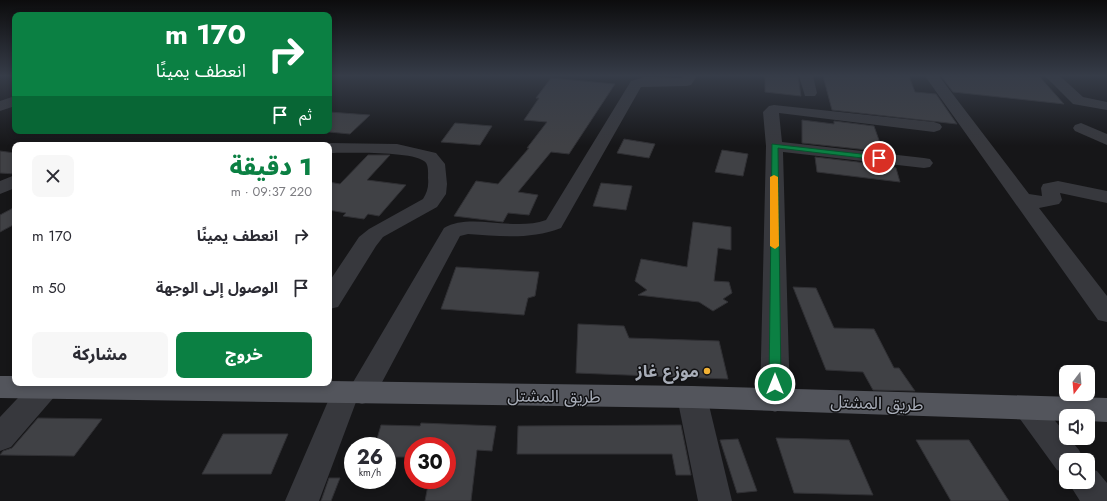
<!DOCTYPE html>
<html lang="ar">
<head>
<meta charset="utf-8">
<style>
  :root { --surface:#fff; --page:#f7f7f7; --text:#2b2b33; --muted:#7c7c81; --accent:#0b8043 }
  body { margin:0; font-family:Jost,"Noto Sans Arabic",sans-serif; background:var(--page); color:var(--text); direction:rtl; height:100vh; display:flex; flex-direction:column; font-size:15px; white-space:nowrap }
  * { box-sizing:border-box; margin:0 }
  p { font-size:13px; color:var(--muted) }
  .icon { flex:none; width:22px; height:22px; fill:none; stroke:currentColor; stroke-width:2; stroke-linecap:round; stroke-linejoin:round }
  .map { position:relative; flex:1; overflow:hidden; direction:ltr }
  .panel { position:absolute; left:12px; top:142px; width:320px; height:244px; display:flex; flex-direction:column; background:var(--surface); border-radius:8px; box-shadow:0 2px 6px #0003; direction:rtl }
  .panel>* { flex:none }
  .banner { position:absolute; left:12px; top:12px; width:320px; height:122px; border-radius:8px; box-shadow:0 2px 6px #0003; direction:rtl; background:#0b8043; color:#fff; overflow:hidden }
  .needle { width:26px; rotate:196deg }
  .buttons { position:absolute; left:1059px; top:365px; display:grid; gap:8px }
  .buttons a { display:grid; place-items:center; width:36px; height:36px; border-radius:8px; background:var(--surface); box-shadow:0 2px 6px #0003; font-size:20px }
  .speed { position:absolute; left:344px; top:437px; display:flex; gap:8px; font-size:20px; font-weight:700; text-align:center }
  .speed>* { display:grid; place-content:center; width:52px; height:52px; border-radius:50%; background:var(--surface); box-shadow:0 2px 6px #0003; line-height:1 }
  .speed small { font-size:10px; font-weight:400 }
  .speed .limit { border:6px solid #d22; background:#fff; color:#111 }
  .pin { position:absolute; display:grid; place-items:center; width:34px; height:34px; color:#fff; margin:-17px; border:2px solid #fff; border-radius:50%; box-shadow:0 1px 4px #0007 }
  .me { position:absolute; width:44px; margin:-22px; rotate:0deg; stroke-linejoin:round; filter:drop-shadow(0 0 3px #0008) }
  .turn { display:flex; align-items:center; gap:14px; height:84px; padding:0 20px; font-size:18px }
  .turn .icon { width:52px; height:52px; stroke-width:2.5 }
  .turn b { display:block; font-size:28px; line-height:34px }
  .then { display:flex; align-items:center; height:38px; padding:0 20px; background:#0003; gap:8px; font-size:15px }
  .round { display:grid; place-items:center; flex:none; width:42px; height:42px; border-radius:8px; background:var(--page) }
  .headline { display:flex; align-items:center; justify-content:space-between; height:68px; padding:0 20px }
  h1 { font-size:24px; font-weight:800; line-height:30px; color:var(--accent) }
  .button { display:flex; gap:8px; margin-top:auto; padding:8px 20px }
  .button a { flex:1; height:46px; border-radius:8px; background:var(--accent); color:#fff; font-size:16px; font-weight:800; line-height:46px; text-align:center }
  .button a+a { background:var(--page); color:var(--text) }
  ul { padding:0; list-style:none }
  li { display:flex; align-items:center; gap:12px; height:52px; padding:0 20px }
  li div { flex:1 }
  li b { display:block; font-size:15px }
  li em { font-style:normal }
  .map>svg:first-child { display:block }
  .building { fill:#404145; stroke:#303034 }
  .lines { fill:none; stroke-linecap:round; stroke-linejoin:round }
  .minor { fill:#37383d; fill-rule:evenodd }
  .major { fill:#53555c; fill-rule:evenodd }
  .route { fill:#0b8043; stroke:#07532c }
  .slow { fill:#f59e0b }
  .poi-dot { fill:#f2b134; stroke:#111113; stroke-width:1.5 }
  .labels { text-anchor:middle; stroke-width:3; stroke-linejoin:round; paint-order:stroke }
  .near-poi-label { font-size:17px; font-weight:bold; fill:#a8adb8; stroke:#111113; text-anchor:end }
  .near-street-label { font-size:17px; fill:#a8adb8; stroke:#111113 }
</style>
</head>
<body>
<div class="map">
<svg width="1107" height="501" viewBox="0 0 1107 501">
  <rect width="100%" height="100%" fill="#161618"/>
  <!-- building -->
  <g class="building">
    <path d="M765,76h33l3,20 -36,-4z"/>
    <path d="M823,76h86l6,16 21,2 21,30 -125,-14z"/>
    <path d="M941,76h98l25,28 -111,-12z"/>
    <path d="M551,78l64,6 -46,70 -18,-2 -33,40 20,3 -9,20 -21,-2 -5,9 -49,-6 22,-35 22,3 31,-36h-2l20,-26 -23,-2 15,-22h-3z"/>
    <path d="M329,112l41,3 -20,19 -21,-2z"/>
    <path d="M802,120l32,4v-3l40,5 6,17 4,1 3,8 -85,-9z"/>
    <path d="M455,123l37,3 -12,19 -39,-3z"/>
    <path d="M624,139l31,5 -6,14 -32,-5z"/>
    <path d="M722,150l26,4 -5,22 -28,-4z"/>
    <path d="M0,151l15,2v21l-15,-1z"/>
    <path d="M368,155h22l-23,25 39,5 -27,31 -11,-2 -4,5 -21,-3 3,-3 -17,-3v-28l11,2z"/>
    <path d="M815,157l77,9 4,2 4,14 -83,-10z"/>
    <path d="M601,183l31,3 -6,24 -33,-4z"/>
    <path d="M15,207v17l-15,8v-17z"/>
    <path d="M693,222l38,5v23l-13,-2 -4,33 15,1 3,11 -9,6 5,3 -15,9 -14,-9 -61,-7 9,-5 -12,-9 6,-22 46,8z"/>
    <path d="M456,267l83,5 -4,24 -7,2 -4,17 -83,-6z"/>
    <path d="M793,287l23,1 18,40 40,1 20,39h5l16,23 -42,-1 -10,-18 -37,-2z"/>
    <path d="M578,324l46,2 5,12 90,3 9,38 -152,-6z"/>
    <path d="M38,418l64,1 -28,37 -74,-1 3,-4 9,-3z"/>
    <path d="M421,423l75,3 -4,25 -15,-1 -6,51h-46l4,-21h18v-34h-34v11h-26v-11h-12l6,-21 39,1z"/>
    <path d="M681,425l10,50h-15l-4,-21h-155l1,-28z"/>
    <path d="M223,434h65l-17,40h-69z"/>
    <path d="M776,438l73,2 24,55 -79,-2z"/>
    <path d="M738,439l19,52 -20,2 -17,-53z"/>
    <path d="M916,440h53l40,61h-58z"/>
    <path d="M329,478h11l-9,23h-10z"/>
  </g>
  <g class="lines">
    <!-- minor -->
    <g class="minor">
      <path d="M683,76h14l-6,9 -5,1 -45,1 -80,141c-31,12 -61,8 -93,6l-8,2 -88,165 -10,3 -6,-2 -37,99h-34l50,-116 10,-3 7,2 92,-156c27,-16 69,4 102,-8l85,-139 14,-4 37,1z"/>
      <path d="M799,76h14l4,17 -2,3h-10z"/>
      <path d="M925,76h14l90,118 13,2 -1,-8 2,-4 15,-3 49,10v12l-47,-10 2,7 -3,4 -20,4 68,88v26l-9,-2z"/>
      <path d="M1045,76h15l23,21 24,5v8l-34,-6z"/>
      <path d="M15,96v10l-15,5v-10z"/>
      <path d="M774,105l160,17 6,2 2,3 -2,3 -6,2 -155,-19 3,29 142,16 6,1 3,4 -3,4 -6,1 -141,-16 7,248 -5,8 -10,4 -10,-4 -5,-8 6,-254 -3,-34 6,-6z"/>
      <path d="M1081,123l26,11v11l-32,-14 -2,-3 2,-3z"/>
      <path d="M329,143l68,1 39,9 9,11 2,20 -1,10 -9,13 -54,30 -7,9 -38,61 -9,2v-27l30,-45 10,-8 54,-30c4,-6 6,-13 5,-21 0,-5 1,-14 -4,-17 -15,-10 -75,-8 -95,-8v-8h-6z"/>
      <path d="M15,175v13l-15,6v-13z"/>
      <path d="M32,383h25l2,5 -4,8 -44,51 -11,4v-34z"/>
      <path d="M692,386l10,3 5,8 25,104h-34l-21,-104 5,-8z"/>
      <path d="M1027,396l11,4 28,34v4h3l10,12 5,10h-18v13l-9,-3 -45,-62 4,-8z"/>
      <path d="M1088,468l9,3 10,12v18h-27l-12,-19h20z"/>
    </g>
    <!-- major -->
    <path class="major" d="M0,376h15v7h314v-2l363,5 415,12v24l-19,-1v-5h-22v5l-374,-13 -692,-10z"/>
  </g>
  <!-- sky -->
  <linearGradient id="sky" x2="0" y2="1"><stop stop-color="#0c0c0d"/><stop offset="0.52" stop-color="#363c48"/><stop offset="1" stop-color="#363c48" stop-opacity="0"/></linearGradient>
  <rect width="1107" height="146" fill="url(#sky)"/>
  <!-- route -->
  <path class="route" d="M772,144l107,12 4,2 -4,2 -101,-12 3,236 -2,4h-8l-2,-4z"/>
  <!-- slow -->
  <path class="slow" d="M774,175l4,2 1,69 -4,3 -5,-3v-69z"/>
  <!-- markers -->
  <circle class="poi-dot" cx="707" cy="371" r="4"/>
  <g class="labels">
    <!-- near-poi labels -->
    <g class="near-poi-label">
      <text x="699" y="377">موزع غاز</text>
    </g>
    <!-- near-street labels -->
    <g class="near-street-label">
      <text transform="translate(554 396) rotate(1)" y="6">طريق المشتل</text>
      <text transform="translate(877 403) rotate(2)" y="6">طريق المشتل</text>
    </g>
  </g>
</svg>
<div class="buttons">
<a><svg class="needle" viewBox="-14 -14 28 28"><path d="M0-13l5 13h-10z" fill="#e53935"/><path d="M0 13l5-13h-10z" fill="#7c7c81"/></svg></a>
<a><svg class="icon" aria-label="sound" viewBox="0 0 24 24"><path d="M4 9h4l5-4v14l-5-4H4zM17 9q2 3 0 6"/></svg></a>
<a><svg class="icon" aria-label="search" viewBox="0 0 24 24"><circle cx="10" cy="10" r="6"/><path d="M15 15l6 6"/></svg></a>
</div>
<div class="speed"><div>26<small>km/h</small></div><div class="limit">30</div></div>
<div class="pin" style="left:879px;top:158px;background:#d93025"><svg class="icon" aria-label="arrive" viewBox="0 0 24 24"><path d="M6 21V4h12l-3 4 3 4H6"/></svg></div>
<svg class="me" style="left:775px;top:384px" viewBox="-20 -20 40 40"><circle r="17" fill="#0b8043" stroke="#fff" stroke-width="3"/><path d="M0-11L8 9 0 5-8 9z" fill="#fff"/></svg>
<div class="banner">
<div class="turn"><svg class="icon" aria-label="right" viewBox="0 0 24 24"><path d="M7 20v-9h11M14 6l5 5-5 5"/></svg><div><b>170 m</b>انعطف يمينًا</div></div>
<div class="then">ثم<svg class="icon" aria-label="arrive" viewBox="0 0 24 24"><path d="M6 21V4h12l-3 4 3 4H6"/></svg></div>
</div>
<section class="panel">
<div class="headline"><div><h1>1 دقيقة</h1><p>220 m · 09:37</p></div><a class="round"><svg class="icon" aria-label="close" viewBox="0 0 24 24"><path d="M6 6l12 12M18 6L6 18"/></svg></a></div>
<ul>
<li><svg class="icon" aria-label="right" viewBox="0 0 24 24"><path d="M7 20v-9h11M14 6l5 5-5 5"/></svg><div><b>انعطف يمينًا</b></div><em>170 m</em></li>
<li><svg class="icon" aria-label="arrive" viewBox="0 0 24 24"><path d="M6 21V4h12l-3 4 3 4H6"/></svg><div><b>الوصول إلى الوجهة</b></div><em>50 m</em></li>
</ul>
<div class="button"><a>خروج</a><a>مشاركة</a></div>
</section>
</div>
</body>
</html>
